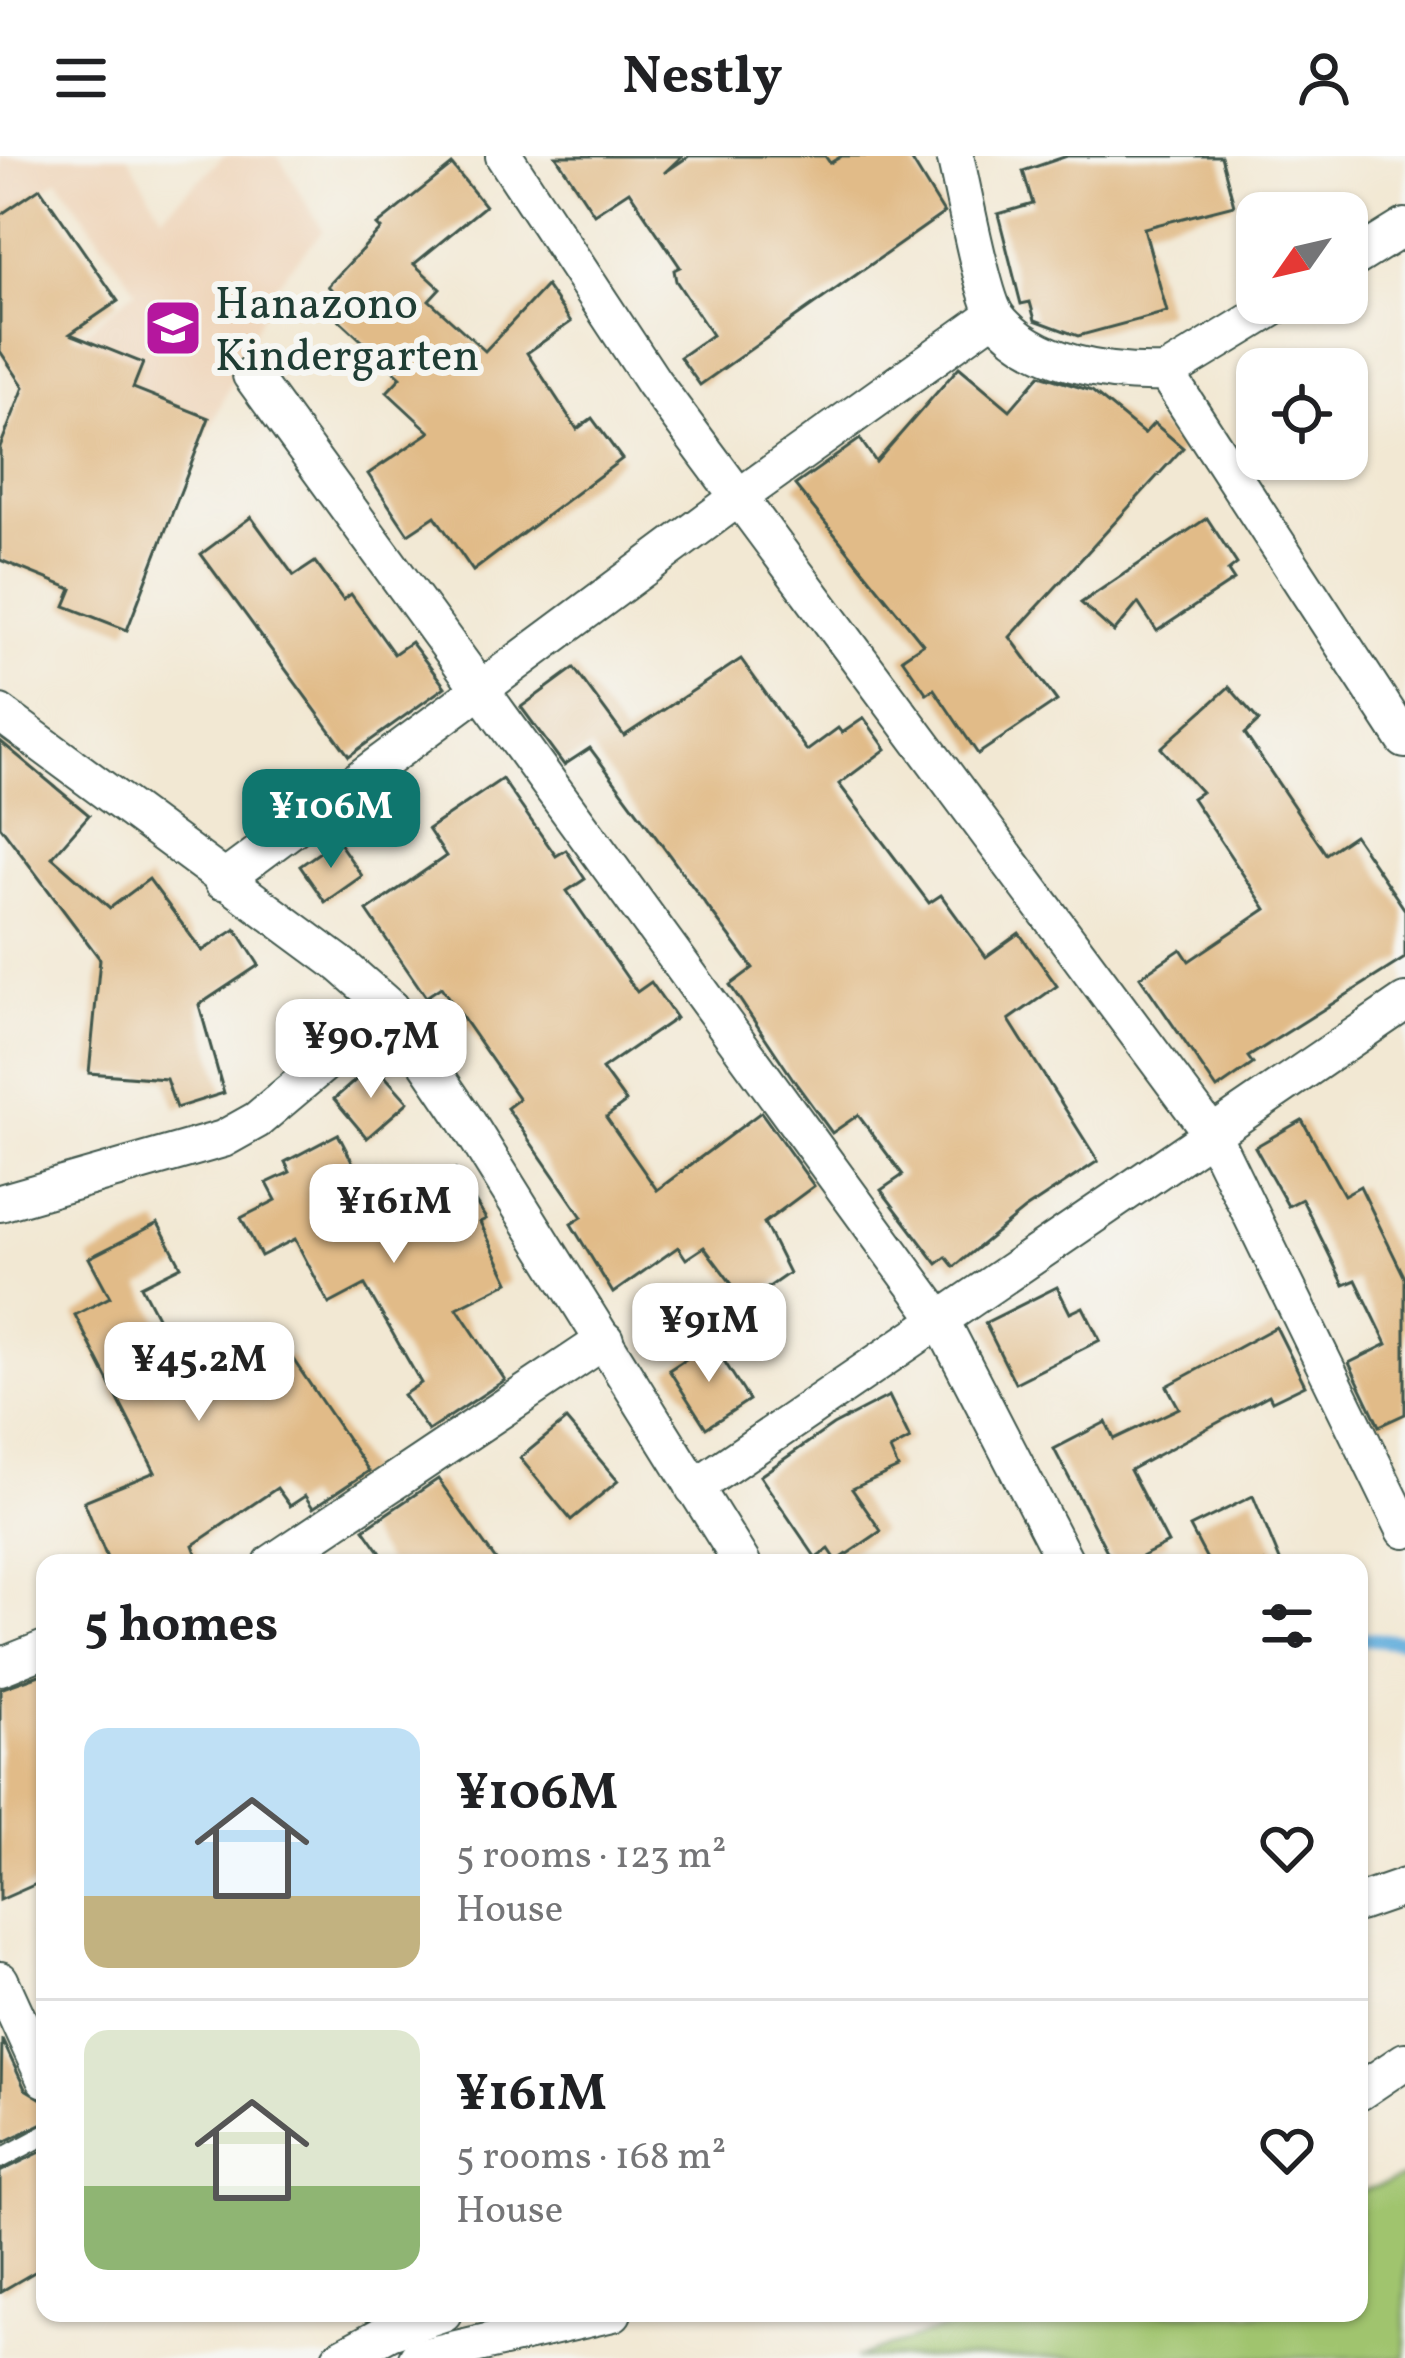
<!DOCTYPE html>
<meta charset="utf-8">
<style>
body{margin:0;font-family:Vollkorn,serif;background:#f6f6f6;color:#202124;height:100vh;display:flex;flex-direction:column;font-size:45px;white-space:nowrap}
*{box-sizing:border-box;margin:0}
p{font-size:39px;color:#757577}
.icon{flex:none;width:66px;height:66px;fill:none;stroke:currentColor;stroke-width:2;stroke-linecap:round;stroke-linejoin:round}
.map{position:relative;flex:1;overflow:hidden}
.details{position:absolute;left:36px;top:1398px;width:1332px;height:768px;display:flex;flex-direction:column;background:#fff;border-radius:24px;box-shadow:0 3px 9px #0004}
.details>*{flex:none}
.needle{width:78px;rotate:236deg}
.fabs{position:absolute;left:1236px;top:36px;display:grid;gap:24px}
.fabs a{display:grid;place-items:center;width:132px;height:132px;border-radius:24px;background:#fff;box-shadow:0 3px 9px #0004;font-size:60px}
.price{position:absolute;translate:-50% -102px;padding:0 27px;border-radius:24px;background:#fff;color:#222;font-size:39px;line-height:78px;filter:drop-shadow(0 3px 6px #0008)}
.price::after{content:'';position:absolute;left:50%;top:72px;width:36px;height:27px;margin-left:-18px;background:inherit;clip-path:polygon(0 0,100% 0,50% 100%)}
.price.on{background:#0f766e;color:#fff}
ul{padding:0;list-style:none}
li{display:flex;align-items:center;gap:36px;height:300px;padding:0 48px}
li+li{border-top:3px solid #e0e0e0}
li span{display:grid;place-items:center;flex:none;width:336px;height:240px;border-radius:24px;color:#555}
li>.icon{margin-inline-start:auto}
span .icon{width:144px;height:144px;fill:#fffc;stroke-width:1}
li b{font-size:51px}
h2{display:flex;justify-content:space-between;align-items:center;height:144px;padding:0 48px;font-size:51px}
header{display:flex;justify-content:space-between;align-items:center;height:156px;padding:0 48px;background:#fff;font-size:54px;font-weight:700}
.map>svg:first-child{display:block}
.built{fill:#efd6bb}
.green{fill:#a0c46e;stroke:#608051;stroke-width:3}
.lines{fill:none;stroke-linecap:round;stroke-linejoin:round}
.stream{stroke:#62addb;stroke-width:14}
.building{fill:#e1bb88}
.lane-casing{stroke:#3f574c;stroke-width:22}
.street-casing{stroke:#3f574c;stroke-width:40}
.lane{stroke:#fff;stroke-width:18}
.street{stroke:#fff;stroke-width:36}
.labels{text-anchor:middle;stroke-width:12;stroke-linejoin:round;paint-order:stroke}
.poi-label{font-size:45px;fill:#1f3d34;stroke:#f6f6f2;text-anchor:start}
</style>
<header><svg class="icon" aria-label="menu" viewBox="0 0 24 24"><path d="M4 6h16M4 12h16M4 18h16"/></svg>Nestly<svg class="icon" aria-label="person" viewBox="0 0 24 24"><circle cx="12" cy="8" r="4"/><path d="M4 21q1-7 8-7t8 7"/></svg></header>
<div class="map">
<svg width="1405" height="2202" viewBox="0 0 1405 2202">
<rect width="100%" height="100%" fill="#f6f6f2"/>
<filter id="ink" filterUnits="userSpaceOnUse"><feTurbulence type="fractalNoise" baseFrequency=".00833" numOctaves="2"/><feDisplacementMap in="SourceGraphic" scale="24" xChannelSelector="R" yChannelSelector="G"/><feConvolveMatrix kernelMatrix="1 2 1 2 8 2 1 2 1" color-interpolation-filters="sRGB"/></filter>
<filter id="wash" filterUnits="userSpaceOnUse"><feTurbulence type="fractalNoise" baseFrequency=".004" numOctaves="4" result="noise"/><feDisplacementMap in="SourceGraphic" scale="48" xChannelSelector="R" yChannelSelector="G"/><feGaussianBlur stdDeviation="2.7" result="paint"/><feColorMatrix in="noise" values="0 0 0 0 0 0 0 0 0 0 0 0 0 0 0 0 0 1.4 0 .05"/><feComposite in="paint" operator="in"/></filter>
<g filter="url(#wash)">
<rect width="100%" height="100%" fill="#f2e8d3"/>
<path class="built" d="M0,0H128L162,59L224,0H278L323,74L276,129L186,325L88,280L43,210L136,134L58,23L0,63Z"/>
<path class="green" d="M1405,2021V2202H855L992,2157H1359V2036Z"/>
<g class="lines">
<path class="stream" d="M1359,1482L1405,1486"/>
</g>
<g id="blocks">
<g class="building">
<path d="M556,0H682L664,17L689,0H825L830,7L842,0H909L944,57L700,229L680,201L712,179L676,125L674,114L680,111L629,35L594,58Z"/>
<path d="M1067,0H1221L1234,49L1144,72L1167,156L1078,180L1035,164L1030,146L1021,148L998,58L1033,48L1023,15Z"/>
<path d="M452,9L485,50L414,108L440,132L429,144L485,195L546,130L571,166L527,197L577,273L592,262L622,303L473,415L435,360L408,378L368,318L430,276L387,236L401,221L333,158L344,146L328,130L381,73L377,69Z"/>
<path d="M40,32L118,145L70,178L143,207L133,232L209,262L127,474L65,450L72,433L0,404V291L24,231L0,195V59Z"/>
<path d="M959,211L1010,254L1040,219L1092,235L1144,278L1154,267L1183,292L1010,481L1057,545L978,598L934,533L927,538L902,502L923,488L795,329L860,283L876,306Z"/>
<path d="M251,361L294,420L315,406L343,444L351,438L394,498L411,486L445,531L349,600L201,398Z"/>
<path d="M1207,362L1237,408L1228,415L1234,424L1157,475L1138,447L1114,476L1081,447Z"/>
<path d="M741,503L807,595L838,572L842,577L864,562L886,593L839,628L929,747L941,739L986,801L1019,777L1057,830L1009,864L1098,1005L1024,1054L954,1111L946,1101L937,1108L881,1034L903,1019L858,959L832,977L797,929L730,829L753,812L590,592L564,609L521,551L574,512L624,580Z"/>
<path d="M1229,531L1259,565L1245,578L1326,698L1354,679L1405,754V802L1248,901L1253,908L1217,933L1140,821L1181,793L1189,805L1266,753L1192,642L1201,636L1161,592Z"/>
<path d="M0,585L89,659L52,701L110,752L149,723L202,795L236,773L259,809L199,849L224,937L176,952L166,923L89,917L100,803L0,670Z"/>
<path d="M502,623L556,700L566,694L585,723L567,735L637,836L651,826L676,862L602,913L626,946L606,961L657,1034L761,956L814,1030L764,1067L789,1117L746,1147L704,1091L686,1103L678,1091L613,1137L571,1068L582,1061L507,952L519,943L441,831L426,841L367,755L446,700L428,673Z"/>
<path d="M337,684L362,720L325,746L300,710Z"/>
<path d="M374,908L408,946L367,982L334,943Z"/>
<path d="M1302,964L1344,1039L1360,1030L1405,1122V1258L1379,1270L1349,1207L1387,1188L1356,1124L1344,1129L1302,1043L1288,1050L1255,991Z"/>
<path d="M338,978L380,1059L455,1013L486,1063L480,1066L509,1126L457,1152L505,1224L428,1275L403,1239L421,1227L365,1129L329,1148L295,1083L261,1100L241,1062L276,1044L267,1027L290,1016L285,1006Z"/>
<path d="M158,1067L181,1110L141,1130L199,1242L275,1195L281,1204L290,1199L369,1315L313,1352L305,1340L290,1350L277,1332L193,1389L200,1407H109L84,1345L155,1316L75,1159L110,1141L89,1102Z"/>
<path d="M1057,1131L1070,1157L1083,1151L1100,1184L1015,1227L985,1167Z"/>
<path d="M1276,1171L1305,1229L1272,1245L1269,1239L1130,1314L1168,1387L1129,1407H1113L1054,1293L1106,1266L1114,1283L1179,1252L1167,1230Z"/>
<path d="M712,1186L749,1244L706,1272L669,1214Z"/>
<path d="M889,1240L910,1283L890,1294L898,1312L852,1333L881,1375L837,1405L829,1393L816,1402L760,1320L833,1269Z"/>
<path d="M566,1264L618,1325L571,1364L520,1302Z"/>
<path d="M438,1323L498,1407H388L364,1373Z"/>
<path d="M1253,1340L1281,1407H1209L1190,1371Z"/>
<path d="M45,1517V1724L0,1744V1533Z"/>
<path d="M2,1883L25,1933L45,1945V1966L0,1988Z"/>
<path d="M45,1994V2110L0,2136V2016Z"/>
</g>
</g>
</g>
<g filter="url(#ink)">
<use href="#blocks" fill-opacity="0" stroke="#3f574c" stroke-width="3"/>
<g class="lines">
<defs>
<path id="lane" d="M0,2003L45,1979"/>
<g id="street">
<path d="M504,0L653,226L1212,978L1405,1374"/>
<path d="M955,0C963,32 982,140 997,161C1035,209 1109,219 1166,217L1405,584"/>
<path d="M1347,107L1405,71"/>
<path d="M1166,217L1281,147"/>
<path d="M251,219L941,1165L1066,1407"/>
<path d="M0,557L341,809L390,852L464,961L742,1407"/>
<path d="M222,725L742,339L995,158"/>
<path d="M0,1047L223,983L257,964L390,852"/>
<path d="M694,1332L1405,846"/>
<path d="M272,1407L605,1184"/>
<path d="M0,1511L45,1493"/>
<path d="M1359,1747L1405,1731"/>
<path d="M0,1824L45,1923"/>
<path d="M1359,1936L1405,1905"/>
<path d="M340,2202L390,2175L443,2157"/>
<path d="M417,2202L613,2157"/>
</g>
</defs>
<use href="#lane" class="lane-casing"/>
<use href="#street" class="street-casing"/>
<use href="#lane" class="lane"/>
<use href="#street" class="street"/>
</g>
</g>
<defs>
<symbol id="school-square" viewBox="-11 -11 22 22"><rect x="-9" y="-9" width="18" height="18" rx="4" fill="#b5179e" stroke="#f6f6f2"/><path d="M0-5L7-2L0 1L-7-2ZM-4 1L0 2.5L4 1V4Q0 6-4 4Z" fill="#fff"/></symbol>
</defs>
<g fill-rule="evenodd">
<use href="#school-square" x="140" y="139" width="66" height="66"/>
</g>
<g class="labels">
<g class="poi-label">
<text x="215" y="162">Hanazono<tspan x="215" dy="52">Kindergarten</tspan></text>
</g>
</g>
</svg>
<div class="fabs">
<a><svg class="needle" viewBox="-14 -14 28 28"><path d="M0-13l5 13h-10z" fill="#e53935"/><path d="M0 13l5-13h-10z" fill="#757577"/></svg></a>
<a><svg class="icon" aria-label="locate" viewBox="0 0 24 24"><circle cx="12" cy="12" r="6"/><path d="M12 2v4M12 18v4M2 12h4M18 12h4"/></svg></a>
</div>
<b class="price on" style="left:331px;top:715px">¥106M</b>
<b class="price" style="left:371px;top:945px">¥90.7M</b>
<b class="price" style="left:394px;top:1110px">¥161M</b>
<b class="price" style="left:709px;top:1229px">¥91M</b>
<b class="price" style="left:199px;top:1268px">¥45.2M</b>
<section class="details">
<h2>5 homes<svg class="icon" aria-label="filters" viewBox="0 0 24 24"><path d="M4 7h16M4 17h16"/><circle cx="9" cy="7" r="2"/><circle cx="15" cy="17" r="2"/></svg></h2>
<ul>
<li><span style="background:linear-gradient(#bfe0f5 70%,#c2b280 0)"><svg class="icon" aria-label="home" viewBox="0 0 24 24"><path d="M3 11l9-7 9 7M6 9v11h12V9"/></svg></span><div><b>¥106M</b><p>5 rooms · 123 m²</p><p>House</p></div><svg class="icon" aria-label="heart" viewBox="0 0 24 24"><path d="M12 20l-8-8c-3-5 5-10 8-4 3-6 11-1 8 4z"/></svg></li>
<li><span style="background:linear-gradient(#dfe7d0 65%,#8fb573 0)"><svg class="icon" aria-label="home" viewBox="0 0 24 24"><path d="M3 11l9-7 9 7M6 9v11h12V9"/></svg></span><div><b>¥161M</b><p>5 rooms · 168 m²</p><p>House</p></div><svg class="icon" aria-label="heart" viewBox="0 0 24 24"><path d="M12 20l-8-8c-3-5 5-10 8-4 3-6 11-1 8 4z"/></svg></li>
</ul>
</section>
</div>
